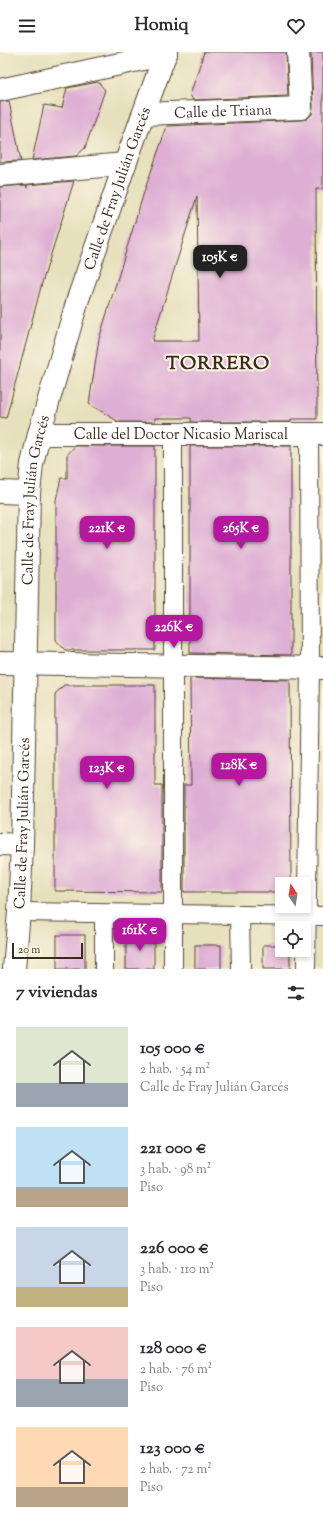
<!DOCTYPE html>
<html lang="es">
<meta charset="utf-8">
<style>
body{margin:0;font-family:"Sorts Mill Goudy",serif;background:#f7f7f7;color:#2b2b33;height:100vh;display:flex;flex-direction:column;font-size:15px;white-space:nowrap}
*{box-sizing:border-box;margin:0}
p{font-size:13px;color:#7c7c81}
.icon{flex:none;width:22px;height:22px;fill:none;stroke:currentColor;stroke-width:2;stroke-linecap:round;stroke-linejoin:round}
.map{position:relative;height:917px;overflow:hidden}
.drawer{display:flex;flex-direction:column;background:#fff;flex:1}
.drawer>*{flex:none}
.needle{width:26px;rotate:348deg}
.buttons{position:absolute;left:275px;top:825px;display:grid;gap:8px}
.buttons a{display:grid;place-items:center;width:36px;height:36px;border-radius:0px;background:#fff;box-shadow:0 2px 6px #0003;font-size:20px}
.scale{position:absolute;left:12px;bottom:10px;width:71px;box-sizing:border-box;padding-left:4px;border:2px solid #3b2a1e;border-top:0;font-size:11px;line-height:14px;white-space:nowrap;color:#3b2a1e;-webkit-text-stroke:3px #fcf5e5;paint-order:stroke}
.price{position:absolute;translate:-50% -34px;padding:0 9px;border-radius:8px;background:#b5179e;color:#fff;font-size:13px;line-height:26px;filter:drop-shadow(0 1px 2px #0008)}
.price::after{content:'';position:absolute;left:50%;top:24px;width:12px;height:9px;margin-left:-6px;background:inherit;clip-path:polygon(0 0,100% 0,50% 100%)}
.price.active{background:#222;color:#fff}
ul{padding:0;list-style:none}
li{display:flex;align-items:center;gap:12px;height:100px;padding:0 16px}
li span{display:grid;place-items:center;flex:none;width:112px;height:80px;border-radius:0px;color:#555}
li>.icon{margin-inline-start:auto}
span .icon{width:48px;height:48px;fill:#fffc;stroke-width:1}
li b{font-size:17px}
h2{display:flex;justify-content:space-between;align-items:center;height:48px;padding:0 16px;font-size:17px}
header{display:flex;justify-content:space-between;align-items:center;height:52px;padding:0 16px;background:#fff;font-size:18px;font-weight:700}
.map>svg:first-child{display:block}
.building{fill:#deaed4;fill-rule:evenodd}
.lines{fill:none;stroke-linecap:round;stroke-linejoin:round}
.pedestrian-casing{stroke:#554536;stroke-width:20}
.minor-casing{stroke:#554536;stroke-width:24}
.primary-casing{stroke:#554536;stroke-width:24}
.pedestrian{stroke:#fff;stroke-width:18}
.minor{stroke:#fff;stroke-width:22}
.primary{stroke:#fff;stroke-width:22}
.labels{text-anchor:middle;stroke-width:4;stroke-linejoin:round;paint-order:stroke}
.street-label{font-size:15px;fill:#3b2a1e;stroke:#fcf5e5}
.district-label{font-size:19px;font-weight:bold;letter-spacing:1px;fill:#3b2a1e;stroke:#fcf5e5}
</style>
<header><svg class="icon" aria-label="menu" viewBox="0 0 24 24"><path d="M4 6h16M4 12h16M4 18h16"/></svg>Homiq<svg class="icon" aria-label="heart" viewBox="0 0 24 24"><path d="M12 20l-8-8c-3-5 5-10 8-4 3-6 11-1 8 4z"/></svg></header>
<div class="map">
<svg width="323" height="917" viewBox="0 0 323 917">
<rect width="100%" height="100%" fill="#fcf5e5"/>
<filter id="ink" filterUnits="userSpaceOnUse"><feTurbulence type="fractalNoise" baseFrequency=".025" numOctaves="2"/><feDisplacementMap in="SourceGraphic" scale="8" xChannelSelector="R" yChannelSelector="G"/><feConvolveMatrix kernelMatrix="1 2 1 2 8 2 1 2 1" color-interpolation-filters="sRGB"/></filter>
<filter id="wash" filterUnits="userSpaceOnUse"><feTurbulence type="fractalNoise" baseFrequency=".012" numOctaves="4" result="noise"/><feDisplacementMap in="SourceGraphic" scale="16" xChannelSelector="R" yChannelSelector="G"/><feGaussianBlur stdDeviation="0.9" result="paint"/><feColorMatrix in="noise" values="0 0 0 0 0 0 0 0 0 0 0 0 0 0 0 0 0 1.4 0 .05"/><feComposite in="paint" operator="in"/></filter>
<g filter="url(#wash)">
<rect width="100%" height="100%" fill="#e7e0bc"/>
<g id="blocks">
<g class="building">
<path d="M204,0H286L288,44L193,48L190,43Z"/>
<path d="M311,0H323V137H316L317,367H291V370H191V366H155V370H119L89,352L99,287L145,137L167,74L301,68L307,67L312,62L313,55ZM197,144L199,289H152Z"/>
<path d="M98,30L105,38L85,96L76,104L32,108L44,53L62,56L67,36Z"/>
<path d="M9,49L21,109L0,110V50Z"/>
<path d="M74,129L42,231L6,366L0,365V135L26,133L27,136V133Z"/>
<path d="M75,394H155V598H65L56,588V448L61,426H67V403Z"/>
<path d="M190,394H291V603L190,601Z"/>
<path d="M190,626L290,628L291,832H282V840H184V733H191Z"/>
<path d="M64,633H155V733H162V840L55,839V642Z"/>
<rect x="57" y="883" width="28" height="34"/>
<rect x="126" y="883" width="28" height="34"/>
<rect x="195" y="893" width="26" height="24"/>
<path d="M263,893H282V898H290V917H263Z"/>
</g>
</g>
</g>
<g filter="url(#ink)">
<use href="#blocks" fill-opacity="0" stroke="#554536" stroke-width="1"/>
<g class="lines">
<defs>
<g id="pedestrian">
<path d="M19,860L323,864"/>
<path d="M104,862V917"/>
<path d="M240,863L241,917"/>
<path d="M173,917V382"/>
<path d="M306,917L310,616L309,382"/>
</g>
<g id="minor">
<path d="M0,38L166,2"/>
<path id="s1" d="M144,62L301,56L298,0"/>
<path d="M0,123L125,112"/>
<path id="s2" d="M39,382H323"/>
<path d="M0,440L29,441"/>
<path d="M0,611L323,616"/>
<path d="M0,792L22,793"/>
</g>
<g id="primary">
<path id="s3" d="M14,917L19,860L22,793L29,441L32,412L39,382L78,247L125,112L166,0"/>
</g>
</defs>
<use href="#pedestrian" class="pedestrian-casing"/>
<use href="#minor" class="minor-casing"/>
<use href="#primary" class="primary-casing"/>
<use href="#pedestrian" class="pedestrian"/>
<use href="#minor" class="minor"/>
<use href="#primary" class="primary"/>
</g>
</g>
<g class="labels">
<g class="street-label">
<text dy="5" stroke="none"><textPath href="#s1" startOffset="79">Calle de Triana</textPath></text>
<text dy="5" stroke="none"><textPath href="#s3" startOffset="794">Calle de Fray Julián Garcés</textPath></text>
<text dy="5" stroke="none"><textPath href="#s2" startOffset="142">Calle del Doctor Nicasio Mariscal</textPath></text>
<text dy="5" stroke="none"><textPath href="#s3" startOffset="470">Calle de Fray Julián Garcés</textPath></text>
<text dy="5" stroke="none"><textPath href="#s3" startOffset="146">Calle de Fray Julián Garcés</textPath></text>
</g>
<g class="district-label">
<text x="218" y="317">TORRERO</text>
</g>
</g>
</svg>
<div class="buttons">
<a><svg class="needle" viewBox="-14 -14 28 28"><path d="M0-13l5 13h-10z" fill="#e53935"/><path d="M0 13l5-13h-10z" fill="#7c7c81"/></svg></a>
<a><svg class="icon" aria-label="locate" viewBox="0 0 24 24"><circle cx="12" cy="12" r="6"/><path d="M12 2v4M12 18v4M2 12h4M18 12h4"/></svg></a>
</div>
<div class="scale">20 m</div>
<b class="price active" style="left:220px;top:227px">105K €</b>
<b class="price" style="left:107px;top:498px">221K €</b>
<b class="price" style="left:241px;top:498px">265K €</b>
<b class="price" style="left:174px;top:597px">226K €</b>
<b class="price" style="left:239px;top:735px">128K €</b>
<b class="price" style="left:107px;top:738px">123K €</b>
<b class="price" style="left:140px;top:900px">161K €</b>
</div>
<section class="drawer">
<h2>7 viviendas<svg class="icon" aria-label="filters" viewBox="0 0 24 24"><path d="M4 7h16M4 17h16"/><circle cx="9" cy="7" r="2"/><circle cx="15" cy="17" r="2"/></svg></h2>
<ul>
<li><span style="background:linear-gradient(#dfe7d0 70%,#9aa5b1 0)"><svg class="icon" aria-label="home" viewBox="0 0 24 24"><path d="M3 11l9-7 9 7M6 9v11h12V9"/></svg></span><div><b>105 000 €</b><p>2 hab. · 54 m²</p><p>Calle de Fray Julián Garcés</p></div></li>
<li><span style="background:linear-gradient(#bfe0f5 75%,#b9a48a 0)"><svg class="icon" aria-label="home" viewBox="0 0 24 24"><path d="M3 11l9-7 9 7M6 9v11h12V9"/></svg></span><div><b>221 000 €</b><p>3 hab. · 98 m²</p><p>Piso</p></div></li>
<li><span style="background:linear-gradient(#c9d6e8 75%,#c2b280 0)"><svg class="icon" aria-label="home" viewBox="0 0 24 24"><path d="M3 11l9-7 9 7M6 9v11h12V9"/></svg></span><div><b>226 000 €</b><p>3 hab. · 110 m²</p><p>Piso</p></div></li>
<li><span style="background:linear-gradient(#f6c9c9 65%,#9aa5b1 0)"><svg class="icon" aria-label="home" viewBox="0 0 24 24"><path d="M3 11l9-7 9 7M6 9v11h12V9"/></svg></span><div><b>128 000 €</b><p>2 hab. · 76 m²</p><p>Piso</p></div></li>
<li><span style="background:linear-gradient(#ffd9b3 75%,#b9a48a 0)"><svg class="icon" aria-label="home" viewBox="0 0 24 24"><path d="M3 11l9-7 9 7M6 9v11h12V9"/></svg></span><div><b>123 000 €</b><p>2 hab. · 72 m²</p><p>Piso</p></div></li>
</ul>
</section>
